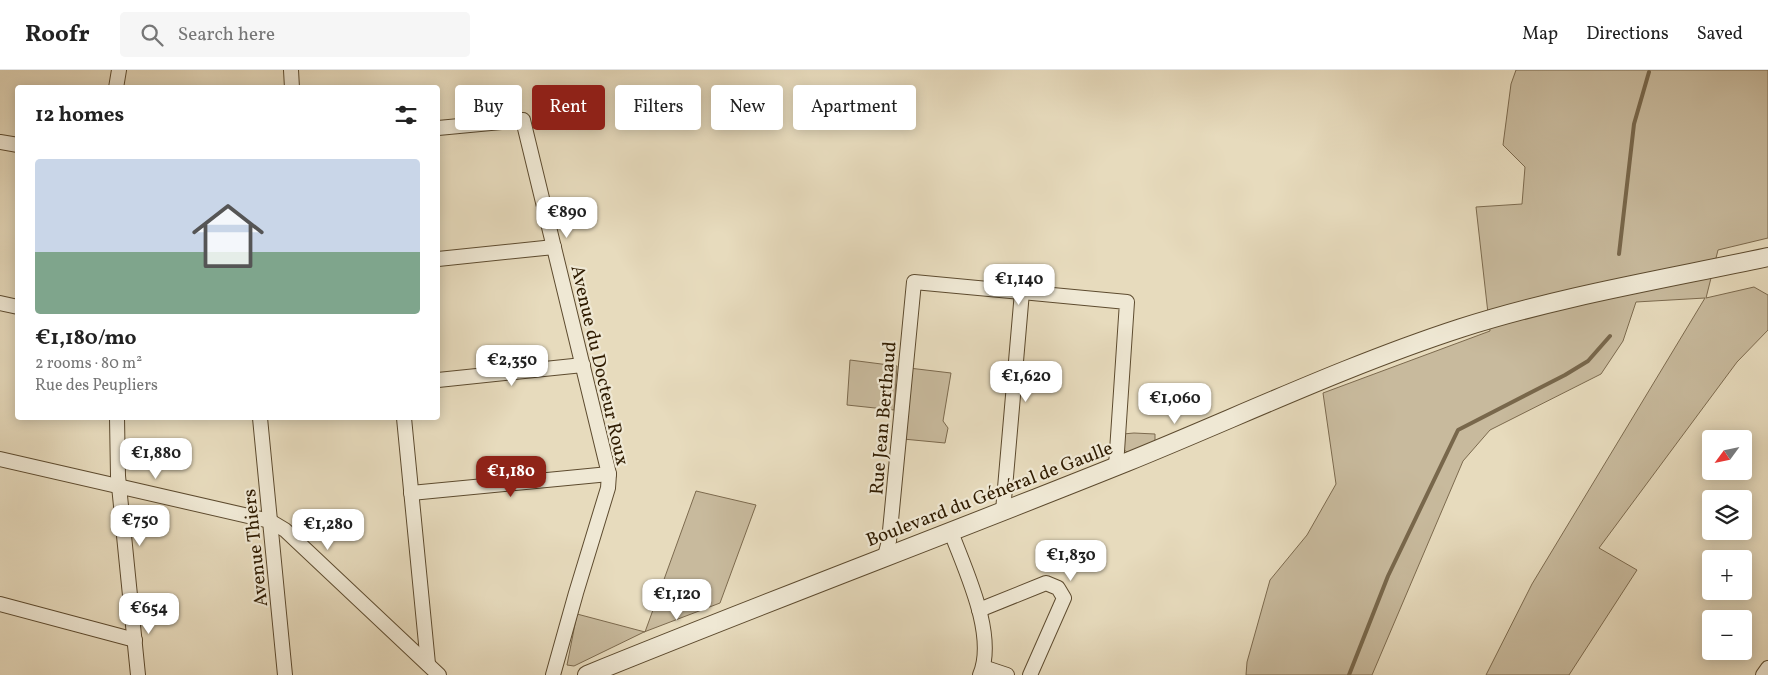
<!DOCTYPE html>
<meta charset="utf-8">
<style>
body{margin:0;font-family:Vollkorn,serif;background:#f6f6f6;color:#222;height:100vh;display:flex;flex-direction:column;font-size:19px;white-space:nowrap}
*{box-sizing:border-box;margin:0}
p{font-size:16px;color:#767676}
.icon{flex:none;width:28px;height:28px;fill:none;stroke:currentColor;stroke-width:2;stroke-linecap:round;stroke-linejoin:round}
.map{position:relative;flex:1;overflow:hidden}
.sheet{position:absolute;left:15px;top:15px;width:425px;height:335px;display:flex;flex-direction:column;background:#fff;border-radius:5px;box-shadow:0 2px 12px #0003}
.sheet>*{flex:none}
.banner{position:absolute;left:455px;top:15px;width:475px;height:45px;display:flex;gap:10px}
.needle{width:32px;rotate:237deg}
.controls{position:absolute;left:1702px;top:360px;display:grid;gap:10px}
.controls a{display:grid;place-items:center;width:50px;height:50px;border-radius:5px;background:#fff;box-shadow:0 2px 12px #0003;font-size:25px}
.price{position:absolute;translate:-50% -42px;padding:0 11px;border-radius:10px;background:#fff;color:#222;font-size:16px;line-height:32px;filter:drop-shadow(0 1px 2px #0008)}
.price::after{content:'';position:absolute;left:50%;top:30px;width:15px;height:11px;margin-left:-8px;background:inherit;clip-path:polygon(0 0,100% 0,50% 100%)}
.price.current{background:#8f2418;color:#fff}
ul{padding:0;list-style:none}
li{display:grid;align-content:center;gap:10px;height:265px;padding:0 20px}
li span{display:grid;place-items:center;height:155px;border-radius:5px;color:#555}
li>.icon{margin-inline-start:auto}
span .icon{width:90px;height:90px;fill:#fffc;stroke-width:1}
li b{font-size:21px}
h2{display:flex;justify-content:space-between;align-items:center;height:60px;padding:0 20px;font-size:21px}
.chip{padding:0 18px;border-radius:5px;background:#fff;box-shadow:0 2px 12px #0003;font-size:18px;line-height:45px}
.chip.current{background:#8f2418;color:#fff}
header{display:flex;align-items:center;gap:30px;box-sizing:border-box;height:70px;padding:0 25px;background:#fff;border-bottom:1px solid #e0e0e0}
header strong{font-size:24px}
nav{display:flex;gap:28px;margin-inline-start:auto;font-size:18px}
.search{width:350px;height:45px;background:#f6f6f6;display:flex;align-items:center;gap:12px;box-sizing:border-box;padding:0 18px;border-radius:5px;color:#767676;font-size:19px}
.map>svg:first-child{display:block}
.green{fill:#c8ba9d;stroke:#7c6a4e}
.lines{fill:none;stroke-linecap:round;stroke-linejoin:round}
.stream{stroke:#78674b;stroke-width:4}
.minor-casing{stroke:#5d4b2f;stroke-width:16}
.tertiary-casing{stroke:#5d4b2f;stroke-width:20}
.minor{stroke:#efe8d4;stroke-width:14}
.tertiary{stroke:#efe8d4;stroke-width:18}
.labels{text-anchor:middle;stroke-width:4.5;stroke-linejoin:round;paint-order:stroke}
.street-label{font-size:19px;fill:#2f1b00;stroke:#efe8d4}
</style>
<header>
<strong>Roofr</strong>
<div class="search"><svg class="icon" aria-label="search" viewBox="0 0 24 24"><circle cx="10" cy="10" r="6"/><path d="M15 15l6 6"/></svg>Search here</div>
<nav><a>Map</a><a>Directions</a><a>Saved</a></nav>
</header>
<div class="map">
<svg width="1768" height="605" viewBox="0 0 1768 605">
<rect width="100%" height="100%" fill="#e7dbbd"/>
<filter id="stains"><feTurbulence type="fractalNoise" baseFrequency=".004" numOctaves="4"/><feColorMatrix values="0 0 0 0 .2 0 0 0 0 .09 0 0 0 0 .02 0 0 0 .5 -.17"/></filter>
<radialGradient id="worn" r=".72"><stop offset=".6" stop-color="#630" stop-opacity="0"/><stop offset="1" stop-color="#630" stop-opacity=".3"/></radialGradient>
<g class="green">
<path d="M1516,0H1768V168L1718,180L1706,228L1754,217L1768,225V260L1737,292L1599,478L1637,500L1569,605H1486L1532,514L1705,228L1636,232L1623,271L1601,304L1490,360L1463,391L1372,605H1246L1247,592L1270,510L1307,465L1336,414L1323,323L1490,261L1476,137L1522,134L1525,97L1503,75L1511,14Z"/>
<path d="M850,290L897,296L894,340L847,335Z"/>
<path d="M909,298L951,303L943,351L948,358L945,373L903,369Z"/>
<path d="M1134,363L1155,364V373L1128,383L1122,378L1123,364Z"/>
<path d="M696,421L756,435L720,533L644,562L574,596L567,595L577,544L645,562Z"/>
</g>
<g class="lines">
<g class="stream">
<path d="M1619,184L1634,54L1649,2"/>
<path d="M1349,605L1388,506L1458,360L1565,305L1588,291L1610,266"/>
</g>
<defs>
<g id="minor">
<path d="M291,0L292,18"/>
<path d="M116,18L119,0"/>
<path d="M438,58L523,50L609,404L608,418L576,523L553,605"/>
<path d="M0,72L18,75"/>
<path d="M438,189L554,177"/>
<path d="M0,233L18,237"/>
<path d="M438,310L583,295"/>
<path d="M117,348L118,406L138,605"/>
<path d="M260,348L285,605"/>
<path d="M404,348L428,594"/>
<path d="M0,389L270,451L285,460L439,605"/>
<path d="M411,423L609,404"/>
<path d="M1003,441L1022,222"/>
<path d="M951,462C965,500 997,565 980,605"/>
<path d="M885,486L889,471L914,212L1127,232L1116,396"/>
<path d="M0,534L135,570"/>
<path d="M979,540L1046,513L1058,518L1064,528L1030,605"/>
<path d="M983,597L1007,605"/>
<path d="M1763,605L1768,598"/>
</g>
<path id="tertiary" d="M587,605C766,532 948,464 1127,392C1238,347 1347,295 1461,258C1561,226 1665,209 1768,187"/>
</defs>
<use href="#minor" class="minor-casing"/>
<use href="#tertiary" class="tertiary-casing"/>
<use href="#minor" class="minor"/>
<use href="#tertiary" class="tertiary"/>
</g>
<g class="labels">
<g class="street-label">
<text transform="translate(601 295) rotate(77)" y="7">Avenue du Docteur Roux</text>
<text transform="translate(882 348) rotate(-85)" y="7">Rue Jean Berthaud</text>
<text transform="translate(989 423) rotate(-21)" y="7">Boulevard du Général de Gaulle</text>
<text transform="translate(254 478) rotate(-96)" y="7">Avenue Thiers</text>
</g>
</g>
<rect width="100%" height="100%" filter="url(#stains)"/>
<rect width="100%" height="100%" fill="url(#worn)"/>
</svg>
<div class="controls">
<a><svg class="needle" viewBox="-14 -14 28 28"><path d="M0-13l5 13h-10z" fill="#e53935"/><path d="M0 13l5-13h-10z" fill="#767676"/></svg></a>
<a><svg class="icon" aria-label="layers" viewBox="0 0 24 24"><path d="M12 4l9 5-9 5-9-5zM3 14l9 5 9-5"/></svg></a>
<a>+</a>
<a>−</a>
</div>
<b class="price" style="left:567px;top:169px">€890</b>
<b class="price" style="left:1019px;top:236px">€1,140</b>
<b class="price" style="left:512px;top:317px">€2,350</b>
<b class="price" style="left:1026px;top:333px">€1,620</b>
<b class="price" style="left:1175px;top:355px">€1,060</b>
<b class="price" style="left:156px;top:410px">€1,880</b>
<b class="price current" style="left:511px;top:428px">€1,180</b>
<b class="price" style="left:140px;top:477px">€750</b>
<b class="price" style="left:328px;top:481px">€1,280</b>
<b class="price" style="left:1071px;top:512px">€1,830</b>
<b class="price" style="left:677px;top:551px">€1,120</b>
<b class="price" style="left:149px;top:565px">€654</b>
<div class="banner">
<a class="chip">Buy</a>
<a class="chip current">Rent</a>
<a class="chip">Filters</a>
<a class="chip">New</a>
<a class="chip">Apartment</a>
</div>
<section class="sheet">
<h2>12 homes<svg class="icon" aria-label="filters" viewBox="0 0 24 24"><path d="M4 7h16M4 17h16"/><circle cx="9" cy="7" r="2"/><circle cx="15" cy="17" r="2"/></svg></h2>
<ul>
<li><span style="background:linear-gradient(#c9d6e8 60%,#7fa58c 0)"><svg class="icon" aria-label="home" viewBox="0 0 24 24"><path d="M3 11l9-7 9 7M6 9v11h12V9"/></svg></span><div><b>€1,180/mo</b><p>2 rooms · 80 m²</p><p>Rue des Peupliers</p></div></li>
</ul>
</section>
</div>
